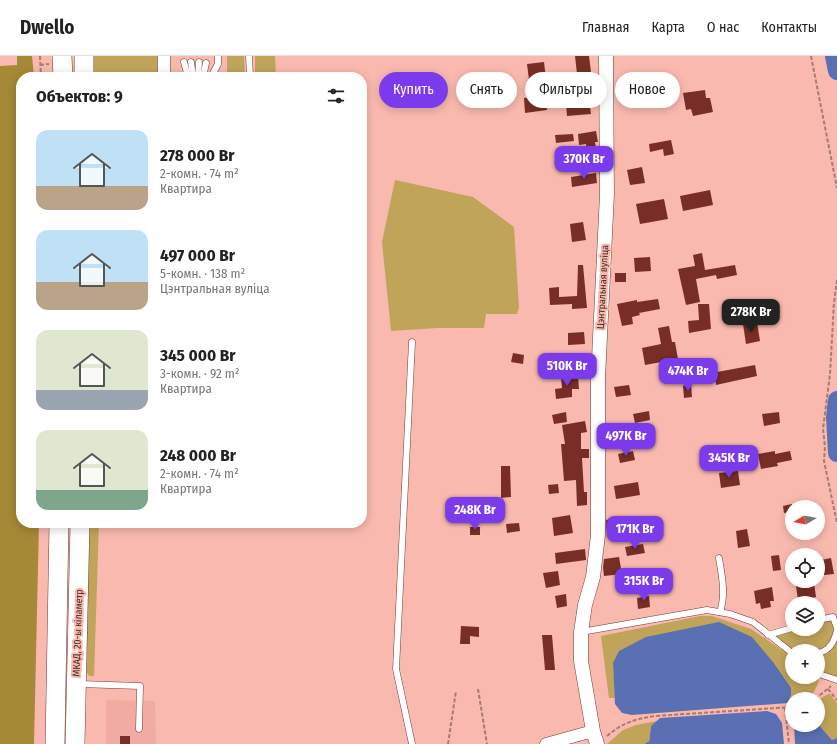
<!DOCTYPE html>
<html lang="ru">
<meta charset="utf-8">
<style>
body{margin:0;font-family:"Fira Sans Condensed",sans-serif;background:#f6f6f6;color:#222;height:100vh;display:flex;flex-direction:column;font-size:15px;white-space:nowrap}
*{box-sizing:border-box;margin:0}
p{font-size:13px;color:#767676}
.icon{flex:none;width:22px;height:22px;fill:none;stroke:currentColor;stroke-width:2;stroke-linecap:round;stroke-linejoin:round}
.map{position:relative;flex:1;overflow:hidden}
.drawer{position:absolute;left:16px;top:16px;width:351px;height:456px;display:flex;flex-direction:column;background:#fff;border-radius:16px;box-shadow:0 2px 10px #0003}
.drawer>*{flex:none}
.hud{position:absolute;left:379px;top:16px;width:380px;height:36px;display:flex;gap:8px}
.needle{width:26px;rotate:260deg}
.buttons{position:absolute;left:785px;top:444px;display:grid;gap:8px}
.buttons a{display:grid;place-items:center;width:40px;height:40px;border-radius:50%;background:#fff;box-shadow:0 2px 10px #0003;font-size:20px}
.price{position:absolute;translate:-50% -34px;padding:0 9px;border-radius:8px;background:#7c3aed;color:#fff;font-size:13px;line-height:26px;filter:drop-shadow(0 1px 2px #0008)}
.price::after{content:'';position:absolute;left:50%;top:24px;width:12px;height:9px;margin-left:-6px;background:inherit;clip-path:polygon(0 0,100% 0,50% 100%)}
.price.selected{background:#222;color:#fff}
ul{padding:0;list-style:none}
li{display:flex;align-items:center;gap:12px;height:100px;padding:0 20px}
li span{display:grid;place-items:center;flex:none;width:112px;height:80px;border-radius:12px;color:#555}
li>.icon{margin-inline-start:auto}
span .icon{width:48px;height:48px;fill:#fffc;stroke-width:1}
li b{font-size:17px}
h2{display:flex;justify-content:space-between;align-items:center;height:48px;padding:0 20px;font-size:17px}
.tag{padding:0 14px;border-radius:18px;background:#fff;box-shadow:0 2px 10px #0003;font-size:14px;line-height:36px}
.tag.selected{background:#7c3aed;color:#fff}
header{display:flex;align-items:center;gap:24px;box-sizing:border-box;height:56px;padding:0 20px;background:#fff;border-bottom:1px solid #e0e0e0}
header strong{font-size:19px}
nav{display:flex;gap:22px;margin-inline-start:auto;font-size:14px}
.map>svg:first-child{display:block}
.built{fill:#f2aba1}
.green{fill:#bfa45a}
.forest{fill:#a68936}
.water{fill:#5a70b2}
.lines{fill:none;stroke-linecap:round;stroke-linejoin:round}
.stream{stroke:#5a70b2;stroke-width:3}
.river{stroke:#5a70b2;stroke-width:18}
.building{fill:#792e25}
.service-casing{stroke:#703b34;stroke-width:7}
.minor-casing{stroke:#703b34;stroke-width:13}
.tertiary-casing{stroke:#703b34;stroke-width:15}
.trunk-casing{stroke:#703b34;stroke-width:20}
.path{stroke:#a87a72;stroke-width:2;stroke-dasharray:4 2;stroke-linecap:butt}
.service{stroke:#fff;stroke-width:6}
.minor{stroke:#fff;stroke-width:12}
.tertiary{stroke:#fff;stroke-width:14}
.trunk{stroke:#fff;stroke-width:19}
.labels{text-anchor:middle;stroke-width:4;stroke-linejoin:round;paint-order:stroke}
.street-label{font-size:10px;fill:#452c28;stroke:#f9b9af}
</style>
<header>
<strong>Dwello</strong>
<nav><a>Главная</a><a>Карта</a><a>О нас</a><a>Контакты</a></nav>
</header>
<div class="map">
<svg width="837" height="688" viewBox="0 0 837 688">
<rect width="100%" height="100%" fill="#f9b9af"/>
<path class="built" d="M106,644L155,645L156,688H106Z"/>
<g class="green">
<rect x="94" y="0" width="63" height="21"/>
<path d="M227,0H244L245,21H227Z"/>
<path d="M255,0H275L276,21H255Z"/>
<path d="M395,124L473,141L514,171L519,251L517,258H486L484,272H438L391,275L382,186Z"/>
<path d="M88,467H99L94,620H89L86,615Z"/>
<path d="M700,560H712L751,573L792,601V621H817L819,623C817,632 814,637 807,643H792V646L788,647L791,639L613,607L615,642H609L601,580Z"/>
<path d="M832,564C836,580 833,584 821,595H795L776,580L796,573H818V565Z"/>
<path d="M837,580V621L821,616L818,613V599Z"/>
<path d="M828,638H830L837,647V682L832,684L818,668V644Z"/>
<path d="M657,665L651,670L649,688H607L623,674L636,669Z"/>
</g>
<path class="forest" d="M17,0H32L34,21H21V467H39L34,688H0V10L17,9Z"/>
<g class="water">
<path d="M719,566L752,581L773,606L791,632V639L788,647L632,659L622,657L615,648L613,607L619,595L646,581Z"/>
<path d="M767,655L776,658L782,667L784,688H649L651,670L660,662Z"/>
<path d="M818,668L832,684L837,682V688H795L794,669H818Z"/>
</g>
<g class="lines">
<path class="stream" d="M647,688L649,687"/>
<g class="river">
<path d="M834,0L837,15"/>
<path d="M837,344L835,361L837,397"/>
</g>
</g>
<g class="building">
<path d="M575,0H589L591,16L577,18Z"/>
<path d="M544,6L546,23L529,24L527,8Z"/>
<path d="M642,28L644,42L628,45L626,31Z"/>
<path d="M705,34L706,42H710L713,56L693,60L691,53L686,54L683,37Z"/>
<path d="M545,40L547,54L525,57L524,42Z"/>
<path d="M589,45L591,58L567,60L566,48Z"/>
<path d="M596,75L598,86H595L598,108L589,110L586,88L579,89L578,78Z"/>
<path d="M573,78L574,85L556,87L555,79Z"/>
<path d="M671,84L674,98L664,100L663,93L650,96L649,88Z"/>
<path d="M642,111L645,127L630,129L627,114Z"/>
<path d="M596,117L597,127L572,131L571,121Z"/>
<path d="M710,134L713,149L683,155L680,140Z"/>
<path d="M664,143L668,163L640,168L636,148Z"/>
<path d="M583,166L586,184L572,186L570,168Z"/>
<path d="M702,197L705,214L735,209L737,219L717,223L716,219L696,223L700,246L686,249L678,213L695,210L693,199Z"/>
<path d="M650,201L651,215L635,216L634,202Z"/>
<path d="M578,209H583L587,252L572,253V248L550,249L549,232L559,231V241L577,240Z"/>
<rect x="615" y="217" width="11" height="9"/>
<path d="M658,243L660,253L639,257L640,259L632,261L633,268L622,270L617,248L637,244V246Z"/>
<path d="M698,248H709L711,273L689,277L688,265L699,264Z"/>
<path d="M757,266L760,285L746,288L743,268Z"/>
<path d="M669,270L672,286H675L678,303L645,309L642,292L661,288L658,272Z"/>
<path d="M584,276L585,288L568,289V277Z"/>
<path d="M513,297L524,299L523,308L511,306Z"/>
<path d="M755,309L757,320L716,329L715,321L718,320L717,316Z"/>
<path d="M578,320L579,333H572V341L556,343L555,333L562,332L561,321Z"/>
<path d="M629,329L631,339L616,341L614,331Z"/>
<path d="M691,329L692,341L684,342L683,330Z"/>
<path d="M649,355L650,364L635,367L633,358Z"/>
<path d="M566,356L567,366L554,368L552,359Z"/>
<path d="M779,356L780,367L764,370L762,358Z"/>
<path d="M585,365L587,376L581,377V393H589V402H582L584,436H587V449L577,450L576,424L564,425L561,388H565L562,369Z"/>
<path d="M633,395L635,404L620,407L618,398Z"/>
<path d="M775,395V398L790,395L792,404L777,407L778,410L761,413L758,398Z"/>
<path d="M501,410H510L511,441L501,442Z"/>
<path d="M738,415L740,429L721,432L719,417Z"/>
<path d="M638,426L640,439L616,443L614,430Z"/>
<path d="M558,428L559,437L549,438L548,429Z"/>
<path d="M792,448V456L784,457L783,450Z"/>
<path d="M570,459L573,477L554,480L552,462Z"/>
<path d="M624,461L627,476L607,479L606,464Z"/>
<path d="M519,467L520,475L507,477L506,468Z"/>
<rect x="470" y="471" width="10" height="8"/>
<path d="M747,473L750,490L738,492L736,475Z"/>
<path d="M643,488L645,497L627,500L625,491Z"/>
<path d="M585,493L586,504L556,508L555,497Z"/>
<path d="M779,499L781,514L773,515L771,500Z"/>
<path d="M619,501L622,518L604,520L603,511L604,503Z"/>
<path d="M831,502L834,518L824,519L821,504Z"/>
<path d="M558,515L560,529L546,532L543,517Z"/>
<path d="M814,527L816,541L812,542L813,547H802L801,544H798L796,530Z"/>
<path d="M772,531L774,545H770L771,551L761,553L760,547L756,548L754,535Z"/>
<path d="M566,538L567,550L557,552L555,540Z"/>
<path d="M649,540L650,551L638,553L637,542Z"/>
<path d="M461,570L479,571V581L470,580V588H460Z"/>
<path d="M542,579H552L555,614H545Z"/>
<rect x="120" y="680" width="10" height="8"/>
</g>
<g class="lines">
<defs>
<g id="service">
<path d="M249,0L250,21"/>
<path d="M184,6L188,21"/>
<path d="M191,6L193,21"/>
<path d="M198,21L199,6"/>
<path d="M203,21L206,7"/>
<path d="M211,21L218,8V0"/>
<path d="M719,502C722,521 726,538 720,556"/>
<path d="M818,564L833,561L837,572"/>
<path d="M581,576L707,554L730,558L753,566L792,597"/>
<path d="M768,579L792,572"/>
<path d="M818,597C830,595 834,585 837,575"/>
<path d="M818,616L822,619L837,624"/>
<path d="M79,628L140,630L139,673"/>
<path d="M412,688L396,613L412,286"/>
</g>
<g id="minor">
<path d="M164,21V0"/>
<path d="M546,688L593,675"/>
</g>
<path id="tertiary" d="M597,688L593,675L581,605V576L585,549L593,521L598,479V322L607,138L606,0"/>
<g id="trunk">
<path d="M62,0L63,21"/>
<path d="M84,0V21"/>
<path d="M55,688L59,467"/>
<path d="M75,688L80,467"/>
</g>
</defs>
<use href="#service" class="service-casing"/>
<use href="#minor" class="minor-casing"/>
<use href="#tertiary" class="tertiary-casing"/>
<use href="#trunk" class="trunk-casing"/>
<g class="path">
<path d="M40,0L41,21"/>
<path d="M811,0L837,132"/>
<path d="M40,9L49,8"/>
<path d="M837,224L834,247L830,318L823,373L825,391L824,405L837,467"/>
<path d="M478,633L487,688"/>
<path d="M828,633L837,644"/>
<path d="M815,643L831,630"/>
<path d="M785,652L789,688"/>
<path d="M607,680C622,667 635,663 655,660L792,651"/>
<path d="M448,688L456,635"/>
</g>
<use href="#service" class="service"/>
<use href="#minor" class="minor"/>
<use href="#tertiary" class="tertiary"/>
<use href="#trunk" class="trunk"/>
</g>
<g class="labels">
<g class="street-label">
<text transform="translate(602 231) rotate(-87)" y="4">Цэнтральная вуліца</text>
<text transform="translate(77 577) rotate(-88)" y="4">МКАД, 20-ы кіламетр</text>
</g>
</g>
</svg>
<div class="buttons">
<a><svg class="needle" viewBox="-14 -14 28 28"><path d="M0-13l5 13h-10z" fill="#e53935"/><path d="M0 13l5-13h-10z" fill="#767676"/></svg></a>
<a><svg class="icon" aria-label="locate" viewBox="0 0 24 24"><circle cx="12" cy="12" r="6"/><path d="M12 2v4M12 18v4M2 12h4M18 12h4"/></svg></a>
<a><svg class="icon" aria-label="layers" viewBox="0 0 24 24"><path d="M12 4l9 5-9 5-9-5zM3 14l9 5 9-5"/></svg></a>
<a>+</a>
<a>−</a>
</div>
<b class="price" style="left:584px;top:124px">370K Br</b>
<b class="price selected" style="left:751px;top:277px">278K Br</b>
<b class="price" style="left:567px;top:331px">510K Br</b>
<b class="price" style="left:688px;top:336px">474K Br</b>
<b class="price" style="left:626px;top:401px">497K Br</b>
<b class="price" style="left:729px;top:423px">345K Br</b>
<b class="price" style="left:475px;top:475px">248K Br</b>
<b class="price" style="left:635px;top:494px">171K Br</b>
<b class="price" style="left:644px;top:546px">315K Br</b>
<div class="hud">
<a class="tag selected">Купить</a>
<a class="tag">Снять</a>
<a class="tag">Фильтры</a>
<a class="tag">Новое</a>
</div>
<section class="drawer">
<h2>Объектов: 9<svg class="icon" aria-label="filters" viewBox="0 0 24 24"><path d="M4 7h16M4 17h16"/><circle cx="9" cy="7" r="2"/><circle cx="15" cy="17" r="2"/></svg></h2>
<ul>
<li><span style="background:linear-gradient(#bfe0f5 70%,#b9a48a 0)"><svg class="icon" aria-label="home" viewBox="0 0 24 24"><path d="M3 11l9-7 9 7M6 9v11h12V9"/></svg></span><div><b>278 000 Br</b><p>2-комн. · 74 m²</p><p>Квартира</p></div></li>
<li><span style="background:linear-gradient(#bfe0f5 65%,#b9a48a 0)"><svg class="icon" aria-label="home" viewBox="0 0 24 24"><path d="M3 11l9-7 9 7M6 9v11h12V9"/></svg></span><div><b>497 000 Br</b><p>5-комн. · 138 m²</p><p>Цэнтральная вуліца</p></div></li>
<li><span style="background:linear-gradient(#dfe7d0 75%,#9aa5b1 0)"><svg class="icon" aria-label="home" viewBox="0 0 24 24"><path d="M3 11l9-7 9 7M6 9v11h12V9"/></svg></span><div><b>345 000 Br</b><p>3-комн. · 92 m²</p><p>Квартира</p></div></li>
<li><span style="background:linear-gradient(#dfe7d0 75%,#7fa58c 0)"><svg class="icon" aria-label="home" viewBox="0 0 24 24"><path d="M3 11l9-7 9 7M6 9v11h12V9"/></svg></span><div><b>248 000 Br</b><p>2-комн. · 74 m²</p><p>Квартира</p></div></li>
</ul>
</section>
</div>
